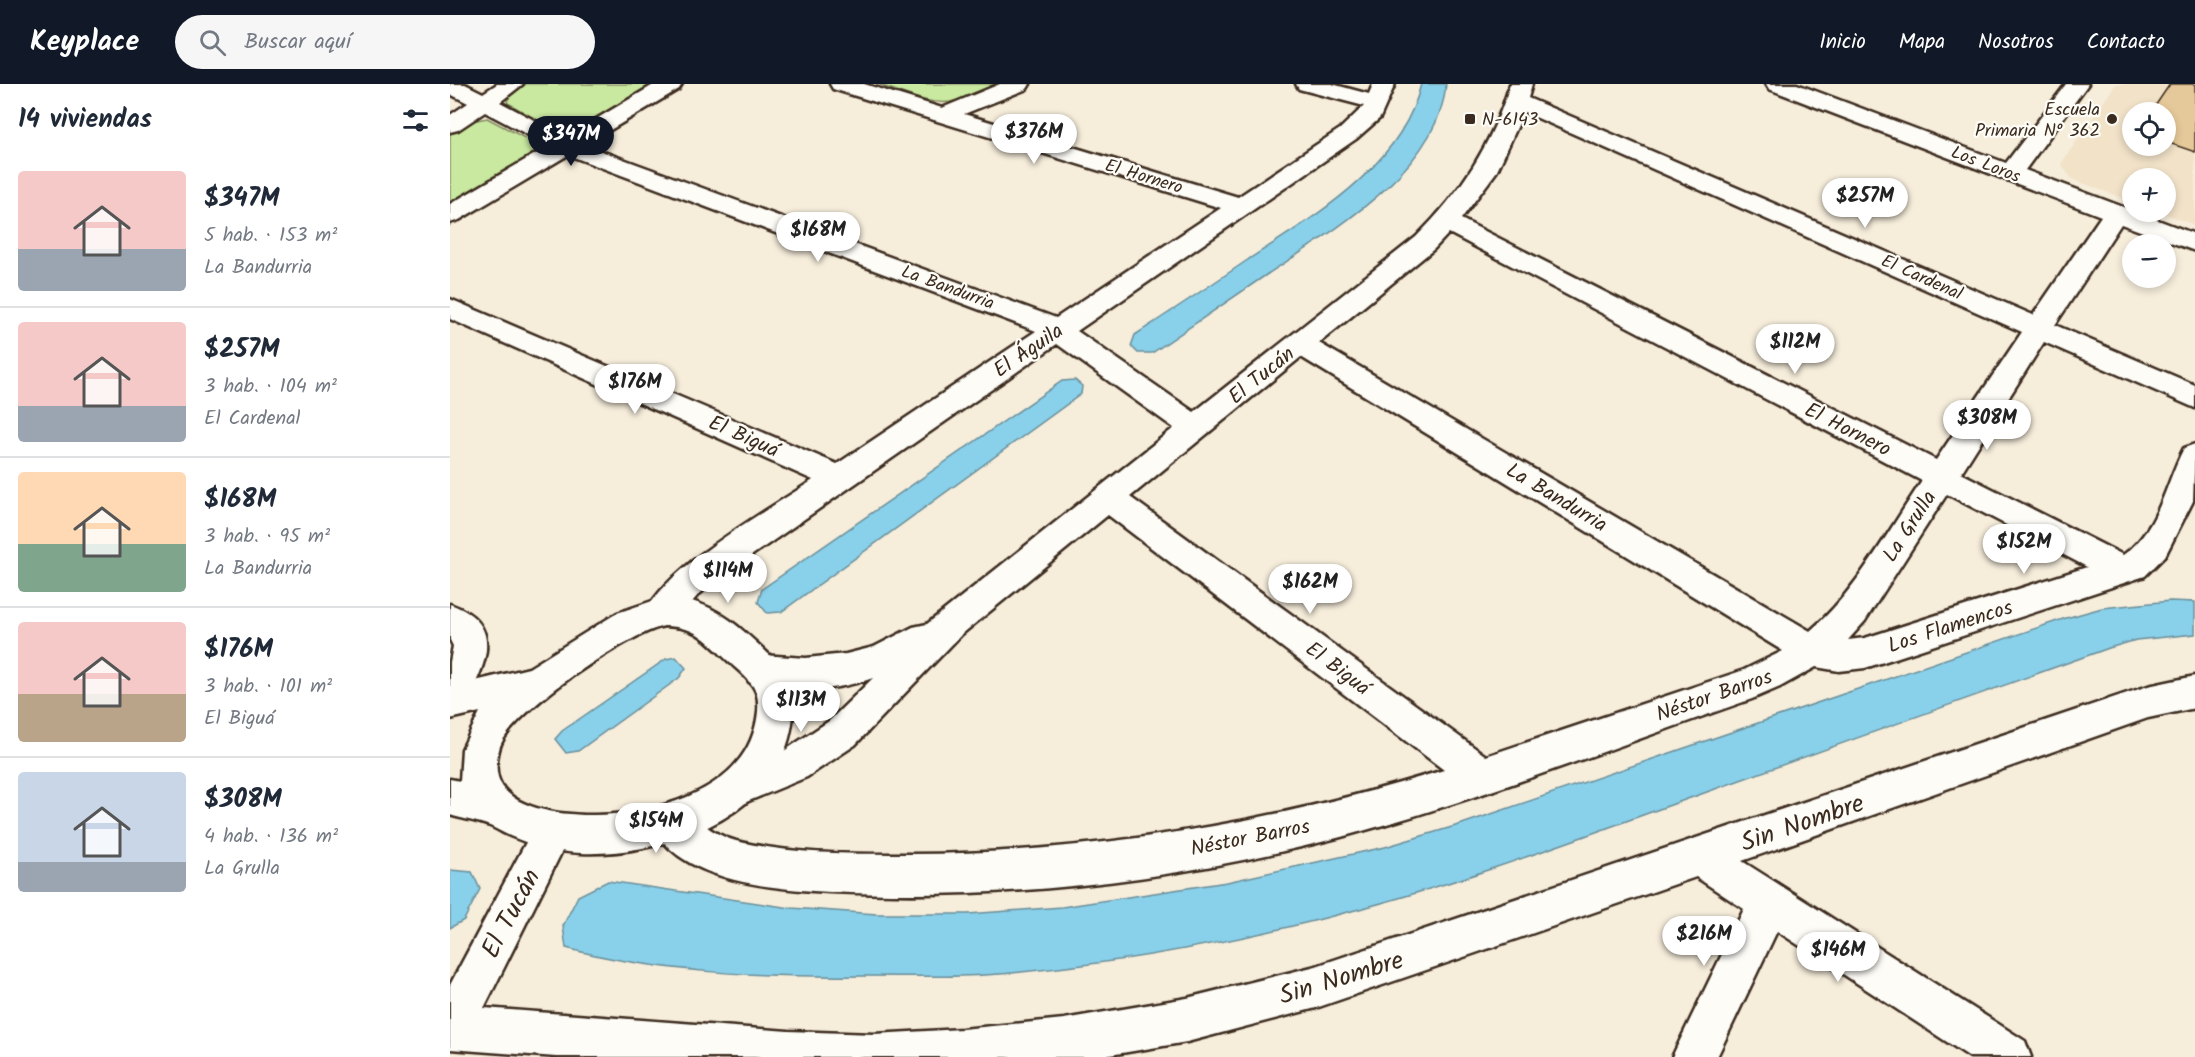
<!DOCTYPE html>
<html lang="es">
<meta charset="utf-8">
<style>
body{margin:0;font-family:Kalam,sans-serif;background:#f6f6f7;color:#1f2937;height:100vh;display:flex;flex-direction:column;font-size:22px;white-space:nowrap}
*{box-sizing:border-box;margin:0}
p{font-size:20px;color:#747a83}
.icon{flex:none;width:33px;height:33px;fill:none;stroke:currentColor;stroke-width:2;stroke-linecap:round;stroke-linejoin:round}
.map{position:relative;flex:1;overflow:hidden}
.panel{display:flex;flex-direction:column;background:#fff;width:450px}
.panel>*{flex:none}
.fabs{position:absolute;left:1672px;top:18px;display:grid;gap:12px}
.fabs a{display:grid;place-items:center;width:54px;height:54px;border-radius:50%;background:#fff;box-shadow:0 3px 9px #0003;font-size:30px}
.price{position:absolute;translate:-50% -51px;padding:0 14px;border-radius:21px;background:#fff;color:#222;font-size:20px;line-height:39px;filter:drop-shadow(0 2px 3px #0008)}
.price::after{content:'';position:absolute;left:50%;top:36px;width:18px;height:14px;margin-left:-9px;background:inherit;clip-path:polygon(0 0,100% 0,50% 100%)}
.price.selected{background:#111827;color:#fff}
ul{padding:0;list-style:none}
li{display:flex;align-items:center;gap:18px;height:150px;padding:0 18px}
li+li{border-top:2px solid #e0e1e3}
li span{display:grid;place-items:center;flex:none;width:168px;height:120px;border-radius:6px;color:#555}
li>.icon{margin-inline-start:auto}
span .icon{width:72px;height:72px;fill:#fffc;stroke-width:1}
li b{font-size:26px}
h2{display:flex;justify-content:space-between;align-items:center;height:72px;padding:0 18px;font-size:26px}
header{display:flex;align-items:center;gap:36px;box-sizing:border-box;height:84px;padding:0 30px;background:#111827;color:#fff}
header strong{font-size:28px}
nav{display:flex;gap:33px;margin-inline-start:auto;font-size:21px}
.search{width:420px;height:54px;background:#f6f6f7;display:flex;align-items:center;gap:15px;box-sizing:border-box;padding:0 21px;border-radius:33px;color:#747a83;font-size:22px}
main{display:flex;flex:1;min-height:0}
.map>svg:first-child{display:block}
.built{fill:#f1e2c8;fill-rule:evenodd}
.green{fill:#c9e9a0;stroke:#828a5f;stroke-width:1.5}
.water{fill:#89d0ea;stroke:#6a8e98;stroke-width:1.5}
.building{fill:#e6c99a;stroke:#3b2a1e;stroke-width:1.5}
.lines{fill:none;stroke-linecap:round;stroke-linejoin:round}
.minor-casing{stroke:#3b2a1e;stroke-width:5}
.tertiary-casing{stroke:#3b2a1e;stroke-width:5}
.minor{fill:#fdfcf7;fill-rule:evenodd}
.tertiary{fill:#fdfcf7;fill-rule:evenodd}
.poi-dot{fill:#3b2a1e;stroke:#fdfcf7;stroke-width:2}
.labels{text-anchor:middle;stroke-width:4.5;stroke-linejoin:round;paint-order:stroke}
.far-poi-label{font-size:18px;fill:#3b2a1e;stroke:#fdfcf7;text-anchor:end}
.far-street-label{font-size:18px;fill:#3b2a1e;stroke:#fdfcf7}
.street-label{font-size:21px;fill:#3b2a1e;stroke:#fdfcf7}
.near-street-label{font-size:26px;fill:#3b2a1e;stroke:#fdfcf7}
</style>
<header>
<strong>Keyplace</strong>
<div class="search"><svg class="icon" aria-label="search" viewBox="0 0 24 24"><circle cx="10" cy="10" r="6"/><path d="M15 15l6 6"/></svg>Buscar aquí</div>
<nav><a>Inicio</a><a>Mapa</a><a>Nosotros</a><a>Contacto</a></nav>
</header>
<main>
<section class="panel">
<h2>14 viviendas<svg class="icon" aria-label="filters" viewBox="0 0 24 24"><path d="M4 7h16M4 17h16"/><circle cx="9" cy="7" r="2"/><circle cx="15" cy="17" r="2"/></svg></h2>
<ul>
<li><span style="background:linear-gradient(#f6c9c9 65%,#9aa5b1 0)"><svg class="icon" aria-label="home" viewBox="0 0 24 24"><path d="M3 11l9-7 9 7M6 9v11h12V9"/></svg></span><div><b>$347M</b><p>5 hab. · 153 m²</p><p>La Bandurria</p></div></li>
<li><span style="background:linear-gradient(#f6c9c9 70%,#9aa5b1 0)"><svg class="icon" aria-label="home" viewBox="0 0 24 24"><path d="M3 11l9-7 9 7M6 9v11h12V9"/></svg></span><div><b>$257M</b><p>3 hab. · 104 m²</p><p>El Cardenal</p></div></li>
<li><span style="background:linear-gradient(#ffd9b3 60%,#7fa58c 0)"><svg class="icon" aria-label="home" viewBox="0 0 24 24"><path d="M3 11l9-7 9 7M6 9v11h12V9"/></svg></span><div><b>$168M</b><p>3 hab. · 95 m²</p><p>La Bandurria</p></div></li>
<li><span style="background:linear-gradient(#f6c9c9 60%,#b9a48a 0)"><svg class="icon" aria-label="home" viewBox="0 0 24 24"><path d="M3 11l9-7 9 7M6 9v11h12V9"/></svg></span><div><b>$176M</b><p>3 hab. · 101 m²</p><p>El Biguá</p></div></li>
<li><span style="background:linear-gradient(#c9d6e8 75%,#9aa5b1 0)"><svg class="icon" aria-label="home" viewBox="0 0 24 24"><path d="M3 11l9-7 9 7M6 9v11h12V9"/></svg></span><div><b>$308M</b><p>4 hab. · 136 m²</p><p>La Grulla</p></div></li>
</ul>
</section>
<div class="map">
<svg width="1745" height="973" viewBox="0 0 1745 973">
<rect width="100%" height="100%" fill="#f6eddb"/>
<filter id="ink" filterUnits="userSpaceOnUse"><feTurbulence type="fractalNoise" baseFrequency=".0167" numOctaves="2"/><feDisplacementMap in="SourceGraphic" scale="12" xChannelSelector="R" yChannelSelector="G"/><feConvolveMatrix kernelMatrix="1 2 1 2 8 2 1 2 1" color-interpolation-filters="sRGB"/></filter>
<g filter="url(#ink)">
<path class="built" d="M1666,0H1745V141L1710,128H1716V94H1683V118L1622,95L1611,80ZM1683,28H1716V62H1683Z"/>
<g class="green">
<path d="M76,0H206L132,44C107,54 80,31 58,19L57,17L61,11Z"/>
<path d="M427,0H548C533,6 516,15 500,18C476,21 450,7 427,0Z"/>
<path d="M37,34L86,60L87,67L79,74L0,120V48L17,38Z"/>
</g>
<g class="water">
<path d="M971,0H996C989,86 881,148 816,191C778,217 740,243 702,269H688L681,262L685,251C723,226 761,201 799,175C865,132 952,82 971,0Z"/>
<path d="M625,296L632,302L631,310L331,528L317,529L308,518L312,505L612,297Z"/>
<path d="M1720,517L1745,518V550L1686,556L1659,564C1520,613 1382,663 1243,713C1136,751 1028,793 917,823C804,854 687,877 571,888C520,894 469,892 418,892C318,893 213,890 116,864L113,842L128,812L158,797L341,824L427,830H518L612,823L777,798L935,763L1012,740L1616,534L1652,524Z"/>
<path d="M226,573L236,584L229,594L128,667L116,669L105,655L112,647L216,575Z"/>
<path d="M0,786L22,788L30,805L14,836L0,844Z"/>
</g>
<path class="building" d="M1720,0H1745V68L1716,58V28H1701Z"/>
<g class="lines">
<defs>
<g id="minor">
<path d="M0,0H15L33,9L47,0H73L50,18L116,53L205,0H232L229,5L135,61L606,234L771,124L383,5L380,0H414L492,24L550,0H580L577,5L514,30L788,113L890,45L914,22L849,5L846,0H882L919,10L923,0H945L930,34L906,55L627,247L744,328L966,153C1011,108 1042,61 1060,0H1082L1078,14L1583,231L1651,132L1319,5L1316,0H1347L1556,79L1616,0H1638L1575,86L1745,150V167L1671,140L1605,241L1745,301V324L1594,258L1511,389L1673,471C1709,446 1715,400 1734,364L1745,360L1743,417L1715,472L1695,492L1415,584L1389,587L1366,583L1330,603L1302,615C1166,662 1030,716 891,753C724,797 552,817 380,808C324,805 226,798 201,738L206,725L220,719C247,730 255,748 286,757C343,771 404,770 462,770C644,769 821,739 994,686L658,431L512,550L405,661L357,693L289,721L276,716L270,703L276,690L331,669L379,637L423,594C386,607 336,612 299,598L293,587L299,576L311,571L356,574L396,570L424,563L463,543L477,540L724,344L607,260L272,492L248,511L225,538L213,542L201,538L196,528C220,480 317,427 363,396L0,235V215L387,380L586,247L118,71L9,136L0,139V120L99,62L35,28L8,46L0,48V31L18,19L0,10ZM1074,28L1572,248L1486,376L1011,135L1047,87ZM999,149L1472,397C1438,447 1406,508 1360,547L869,259L984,165ZM851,273L1333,567L1294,586L1036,672L680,413ZM1497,410L1637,483L1415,554L1398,556L1415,537Z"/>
<path d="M0,520C59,541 33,586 13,624L0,629V578L3,562L0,556Z"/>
<path d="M1745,592V624L1698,634L1292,777L1575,957L1581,973H1520L1327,847L1267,973H1222L1294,825L1246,793L866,924L737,958L648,973H106L0,965V901L89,734L103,728L117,734L122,747L34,924L338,947L424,950L512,945L614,935L737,914L866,882L1698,602Z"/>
</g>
<path id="tertiary" d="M214,513C249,514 274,529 299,552C311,563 325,574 333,588C346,610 345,630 339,654C317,737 209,772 131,769C106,768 83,762 60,752C53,749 47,745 40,742C27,737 13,735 0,731V695L10,697L12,665L30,628L0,635V603L79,584L167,529ZM214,542C246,543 254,554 276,575C285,584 301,595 306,608C310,618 308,634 305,644C288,709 203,730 145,731C110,731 41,725 47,677C48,669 49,663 53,656C74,621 175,551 214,542Z"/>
</defs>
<use href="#minor" class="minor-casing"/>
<use href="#tertiary" class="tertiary-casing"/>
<use href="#minor" class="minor"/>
<use href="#tertiary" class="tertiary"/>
</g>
</g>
<g class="poi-dot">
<rect x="1014" y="29" width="12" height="12" rx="3"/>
<circle cx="1662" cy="35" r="6"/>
</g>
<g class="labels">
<g class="far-poi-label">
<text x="1650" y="31">Escuela<tspan x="1650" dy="21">Primaria N° 362</tspan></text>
<text x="1032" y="41" text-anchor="start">N-6143</text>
</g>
<g class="far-street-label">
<text transform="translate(1536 80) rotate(21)" y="6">Los Loros</text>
<text transform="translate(694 92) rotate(17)" y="6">El Hornero</text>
<text transform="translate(1472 193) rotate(24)" y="6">El Cardenal</text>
<text transform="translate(498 203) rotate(20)" y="6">La Bandurria</text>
</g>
<g class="street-label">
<text transform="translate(578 266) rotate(-34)" y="7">El Águila</text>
<text transform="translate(811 291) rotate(-39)" y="7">El Tucán</text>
<text transform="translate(1398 345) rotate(27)" y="7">El Hornero</text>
<text transform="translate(294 352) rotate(24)" y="7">El Biguá</text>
<text transform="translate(1107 413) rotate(31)" y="7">La Bandurria</text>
<text transform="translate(1459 442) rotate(-57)" y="7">La Grulla</text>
<text transform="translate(1500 542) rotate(-18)" y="7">Los Flamencos</text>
<text transform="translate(888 584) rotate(37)" y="7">El Biguá</text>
<text transform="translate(1264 611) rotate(-19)" y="7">Néstor Barros</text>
<text transform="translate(800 753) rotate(-11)" y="7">Néstor Barros</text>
</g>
<g class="near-street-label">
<text transform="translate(1352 738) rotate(-19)" y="9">Sin Nombre</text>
<text transform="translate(60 829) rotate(-62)" y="9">El Tucán</text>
<text transform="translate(891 893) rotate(-17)" y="9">Sin Nombre</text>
</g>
</g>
</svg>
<div class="fabs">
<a><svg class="icon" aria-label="locate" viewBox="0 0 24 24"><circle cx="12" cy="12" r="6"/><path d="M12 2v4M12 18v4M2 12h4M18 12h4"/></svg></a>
<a>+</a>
<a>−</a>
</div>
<b class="price" style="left:584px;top:81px">$376M</b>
<b class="price selected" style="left:121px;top:83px">$347M</b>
<b class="price" style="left:1415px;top:145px">$257M</b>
<b class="price" style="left:368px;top:179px">$168M</b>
<b class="price" style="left:1345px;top:291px">$112M</b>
<b class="price" style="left:185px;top:331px">$176M</b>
<b class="price" style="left:1537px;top:367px">$308M</b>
<b class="price" style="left:1574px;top:491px">$152M</b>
<b class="price" style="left:278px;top:520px">$114M</b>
<b class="price" style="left:860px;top:531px">$162M</b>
<b class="price" style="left:351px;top:649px">$113M</b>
<b class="price" style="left:206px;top:770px">$154M</b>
<b class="price" style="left:1254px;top:883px">$216M</b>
<b class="price" style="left:1388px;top:899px">$146M</b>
</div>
</main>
